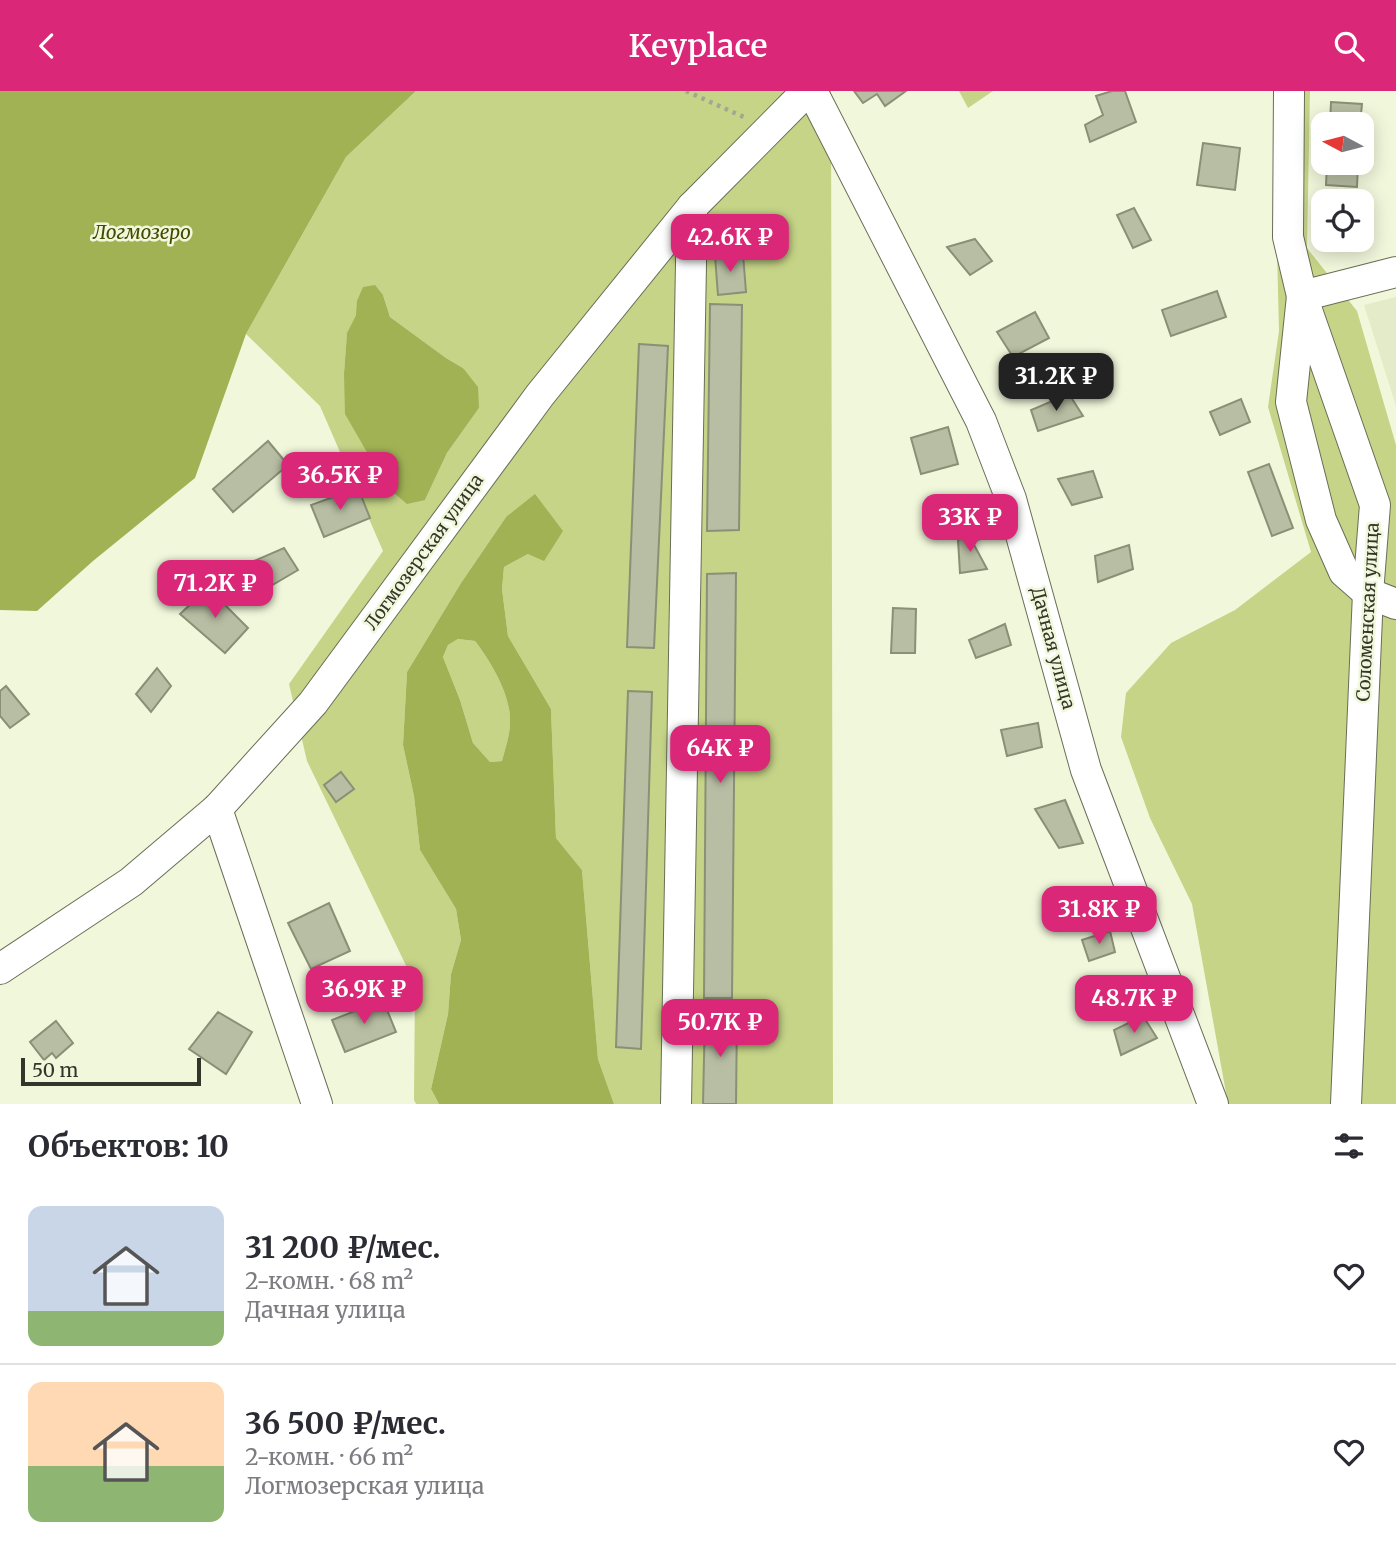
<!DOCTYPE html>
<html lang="ru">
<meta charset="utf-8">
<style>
body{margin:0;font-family:Merriweather,serif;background:#f2f2f3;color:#2b2b33;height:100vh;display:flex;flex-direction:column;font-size:26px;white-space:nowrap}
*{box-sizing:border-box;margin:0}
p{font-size:23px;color:#7c7c81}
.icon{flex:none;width:38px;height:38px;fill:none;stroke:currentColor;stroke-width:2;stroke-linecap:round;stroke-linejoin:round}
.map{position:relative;height:1013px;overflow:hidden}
.sheet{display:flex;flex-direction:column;background:#fff;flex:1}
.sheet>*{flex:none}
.needle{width:46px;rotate:277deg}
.fabs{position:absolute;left:1311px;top:21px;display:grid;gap:14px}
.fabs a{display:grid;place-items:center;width:63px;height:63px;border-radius:14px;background:#fff;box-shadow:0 4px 18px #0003;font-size:35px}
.scale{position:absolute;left:21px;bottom:18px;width:180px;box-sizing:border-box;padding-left:7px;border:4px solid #33352a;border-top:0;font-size:19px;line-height:24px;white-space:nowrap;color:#33352a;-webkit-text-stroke:5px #f1f7db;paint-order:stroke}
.price{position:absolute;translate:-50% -60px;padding:0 16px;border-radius:14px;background:#db2777;color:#fff;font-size:23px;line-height:46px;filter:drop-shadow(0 2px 4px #0008)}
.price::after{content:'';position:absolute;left:50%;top:42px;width:21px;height:16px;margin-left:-10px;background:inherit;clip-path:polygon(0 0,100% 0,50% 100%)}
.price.selected{background:#222;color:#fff}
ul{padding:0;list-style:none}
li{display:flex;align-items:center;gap:21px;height:175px;padding:0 28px}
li+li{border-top:2px solid #e1e1e2}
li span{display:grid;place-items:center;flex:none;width:196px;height:140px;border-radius:14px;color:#555}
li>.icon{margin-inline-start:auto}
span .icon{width:84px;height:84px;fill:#fffc;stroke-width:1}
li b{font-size:30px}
h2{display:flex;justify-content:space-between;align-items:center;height:84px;padding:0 28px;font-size:30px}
header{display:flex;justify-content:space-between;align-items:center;height:91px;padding:0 28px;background:#db2777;color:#fff;font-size:32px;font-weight:600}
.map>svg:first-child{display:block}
.built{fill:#e3ebc8}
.green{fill:#c5d487;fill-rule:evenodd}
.water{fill:#a1b255;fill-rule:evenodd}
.building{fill:#b8bea3;stroke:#8a9076;stroke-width:2}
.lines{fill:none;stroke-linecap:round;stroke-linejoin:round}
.minor-casing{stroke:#696e56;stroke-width:32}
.path{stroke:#a3a792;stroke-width:4.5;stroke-dasharray:3.5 5;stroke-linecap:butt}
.minor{stroke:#fff;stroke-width:30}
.labels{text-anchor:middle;stroke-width:5;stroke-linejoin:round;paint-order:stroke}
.street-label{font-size:18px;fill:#33352a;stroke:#f1f7db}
.water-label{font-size:19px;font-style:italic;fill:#424b01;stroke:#f1f7db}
</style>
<header><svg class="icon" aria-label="back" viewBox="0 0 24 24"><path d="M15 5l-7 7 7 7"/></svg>Keyplace<svg class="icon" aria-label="search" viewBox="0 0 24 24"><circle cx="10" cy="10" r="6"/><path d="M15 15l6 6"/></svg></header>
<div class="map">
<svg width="1396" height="1013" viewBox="0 0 1396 1013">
<rect width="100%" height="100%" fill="#f1f7db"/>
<path class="built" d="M1396,206V315L1364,214Z"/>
<g class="green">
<path d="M416,0H831L833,1013H614L598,968L582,779L556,747L551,618L508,545L502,498L504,476L528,463L506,426L461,492L407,581L403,654L414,705L420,759L456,818L461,849L451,883L448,923L431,998L439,1013H416L414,1009L415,893L307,670L289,593L383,460L320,315L246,243L346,66ZM383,204L390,226L446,267L463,277L479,317L447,362L425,409L344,282L347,243L356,224Z"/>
<path d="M959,0H993L968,17Z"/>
<path d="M1273,0H1310L1307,157L1357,220L1396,354V1013H1228L1192,813L1150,727L1121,646L1126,602L1171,552L1235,519L1311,461L1268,316L1279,240Z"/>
<path d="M458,548L475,550C491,571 511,604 510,631C510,644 505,658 502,670L490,671L473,652L460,609L443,566L448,554Z"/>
</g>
<g class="water">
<path d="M0,0H416L346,66L246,243L195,387L93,470L37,520L0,519Z"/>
<path d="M375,194L383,204L390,226L446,267L463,277L478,296L479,317L447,362L425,409L407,413L387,396L345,323L344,282L347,242L356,224L357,210L363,196Z"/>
<path d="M535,403L563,440L544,470L528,463L504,476L502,498L508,545L551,618L556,747L582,779L598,968L614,1013H439L431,998L448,923L451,883L461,849L456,818L420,759L414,705L403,654L407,581L461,492L506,426ZM458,548L475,550C491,571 511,604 510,631C510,644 505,658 502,670L490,671L473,652L460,609L443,566L448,554Z"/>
</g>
<g class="building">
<path d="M854,0H906L885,15L877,3L863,12Z"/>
<path d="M1112,0H1125L1136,31L1090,51L1085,34L1103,24L1096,5Z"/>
<path d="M1331,11L1362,13L1360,33H1330Z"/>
<path d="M1203,52L1240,57L1235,99L1197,94Z"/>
<path d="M1327,72H1358L1357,96L1326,94Z"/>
<path d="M1134,117L1151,149L1133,157L1117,124Z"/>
<path d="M975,148L992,170L970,184L947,156Z"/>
<path d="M743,163L746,201L718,204L715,165Z"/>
<path d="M1217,200L1226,226L1171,245L1162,219Z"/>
<path d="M710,213L742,214L739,439L707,440Z"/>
<path d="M1035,221L1049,247L1013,266L997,241Z"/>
<path d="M639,253L668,255L654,557L627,556Z"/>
<path d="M1069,303L1083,325L1038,340L1031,319Z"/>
<path d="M1241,308L1250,331L1220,344L1210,321Z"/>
<path d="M948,336L958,373L921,383L911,347Z"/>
<path d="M268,350L288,374L233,421L213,398Z"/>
<path d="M1269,373L1293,437L1272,445L1248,381Z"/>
<path d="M1093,380L1102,406L1072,414L1058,388Z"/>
<path d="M358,397L370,427L324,446L311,414Z"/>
<path d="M982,439L981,448L972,450L987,478L960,482L958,449Z"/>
<path d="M1129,454L1133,478L1098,491L1095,465Z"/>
<path d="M284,457L298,479L262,500L247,473Z"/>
<path d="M736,482L732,907H704L707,483Z"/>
<path d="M208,497L248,537L225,562L180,523Z"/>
<path d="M893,517L916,518L915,562H891Z"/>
<path d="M1005,533L1011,554L976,567L969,549Z"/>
<path d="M157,577L171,595L151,621L136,603Z"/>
<path d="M6,595L29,623L10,637L0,625V600Z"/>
<path d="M628,600L652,601L641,958L616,956Z"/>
<path d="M1038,632L1042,656L1007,665L1001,639Z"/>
<path d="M341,681L354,698L336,711L324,694Z"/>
<path d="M1065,709L1083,752L1059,757L1035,718Z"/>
<path d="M329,812L350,860L311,878L288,832Z"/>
<path d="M1110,840L1115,861L1089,870L1082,849Z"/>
<path d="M383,909L396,941L345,961L332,929Z"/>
<path d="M218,921L252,941L226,983L189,958Z"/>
<path d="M705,922L737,923L736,1013H703Z"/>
<path d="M1143,925L1157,947L1121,964L1114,939Z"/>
<path d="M56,930L73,952L56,967L52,962L44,969L30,951Z"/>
</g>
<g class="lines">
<defs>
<g id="minor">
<path d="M812,0L981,330L1011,408L1086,679L1213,1013"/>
<path d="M1289,0L1288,146L1302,205L1375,414L1368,502L1346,1013"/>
<path d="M1396,181L1302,205L1291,311L1321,429L1344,481L1368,502L1396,513"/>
<path d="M217,718L317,1013"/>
<path d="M0,878L131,791L217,718L313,612L540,304L692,116L807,0"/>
<path d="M676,1013L692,116"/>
</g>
</defs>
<use href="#minor" class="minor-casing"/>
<path class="path" d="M686,0L746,27"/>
<use href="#minor" class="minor"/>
</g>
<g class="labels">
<g class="street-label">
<text transform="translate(424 461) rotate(-54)" y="6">Логмозерская улица</text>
<text transform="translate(1368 521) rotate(-87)" y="6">Соломенская улица</text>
<text transform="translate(1053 557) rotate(75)" y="6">Дачная улица</text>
</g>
<g class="water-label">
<text x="142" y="148">Логмозеро</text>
</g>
</g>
</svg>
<div class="fabs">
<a><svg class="needle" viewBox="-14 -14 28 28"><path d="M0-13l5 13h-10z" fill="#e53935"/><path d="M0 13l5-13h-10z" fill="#7c7c81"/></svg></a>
<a><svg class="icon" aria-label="locate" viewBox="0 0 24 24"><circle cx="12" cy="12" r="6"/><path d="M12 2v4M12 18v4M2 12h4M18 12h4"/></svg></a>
</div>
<div class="scale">50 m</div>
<b class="price" style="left:730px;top:183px">42.6K ₽</b>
<b class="price selected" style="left:1056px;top:322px">31.2K ₽</b>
<b class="price" style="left:340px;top:421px">36.5K ₽</b>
<b class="price" style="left:970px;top:463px">33K ₽</b>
<b class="price" style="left:215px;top:529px">71.2K ₽</b>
<b class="price" style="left:720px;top:694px">64K ₽</b>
<b class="price" style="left:1099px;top:855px">31.8K ₽</b>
<b class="price" style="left:364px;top:935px">36.9K ₽</b>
<b class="price" style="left:1134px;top:944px">48.7K ₽</b>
<b class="price" style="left:720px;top:968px">50.7K ₽</b>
</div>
<section class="sheet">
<h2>Объектов: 10<svg class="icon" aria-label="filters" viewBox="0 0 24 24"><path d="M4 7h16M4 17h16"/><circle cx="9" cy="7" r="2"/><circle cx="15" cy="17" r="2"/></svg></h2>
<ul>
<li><span style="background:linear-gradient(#c9d6e8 75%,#8fb573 0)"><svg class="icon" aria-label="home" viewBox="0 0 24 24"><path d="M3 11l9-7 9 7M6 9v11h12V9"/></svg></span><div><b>31 200 ₽/мес.</b><p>2-комн. · 68 m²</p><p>Дачная улица</p></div><svg class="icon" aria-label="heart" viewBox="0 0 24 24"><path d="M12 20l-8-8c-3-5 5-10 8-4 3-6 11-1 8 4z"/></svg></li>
<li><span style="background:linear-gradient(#ffd9b3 60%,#8fb573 0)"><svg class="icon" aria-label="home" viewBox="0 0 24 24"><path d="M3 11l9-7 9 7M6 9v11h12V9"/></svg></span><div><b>36 500 ₽/мес.</b><p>2-комн. · 66 m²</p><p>Логмозерская улица</p></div><svg class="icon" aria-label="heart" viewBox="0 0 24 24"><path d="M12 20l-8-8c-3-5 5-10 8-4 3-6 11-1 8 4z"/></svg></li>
</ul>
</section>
